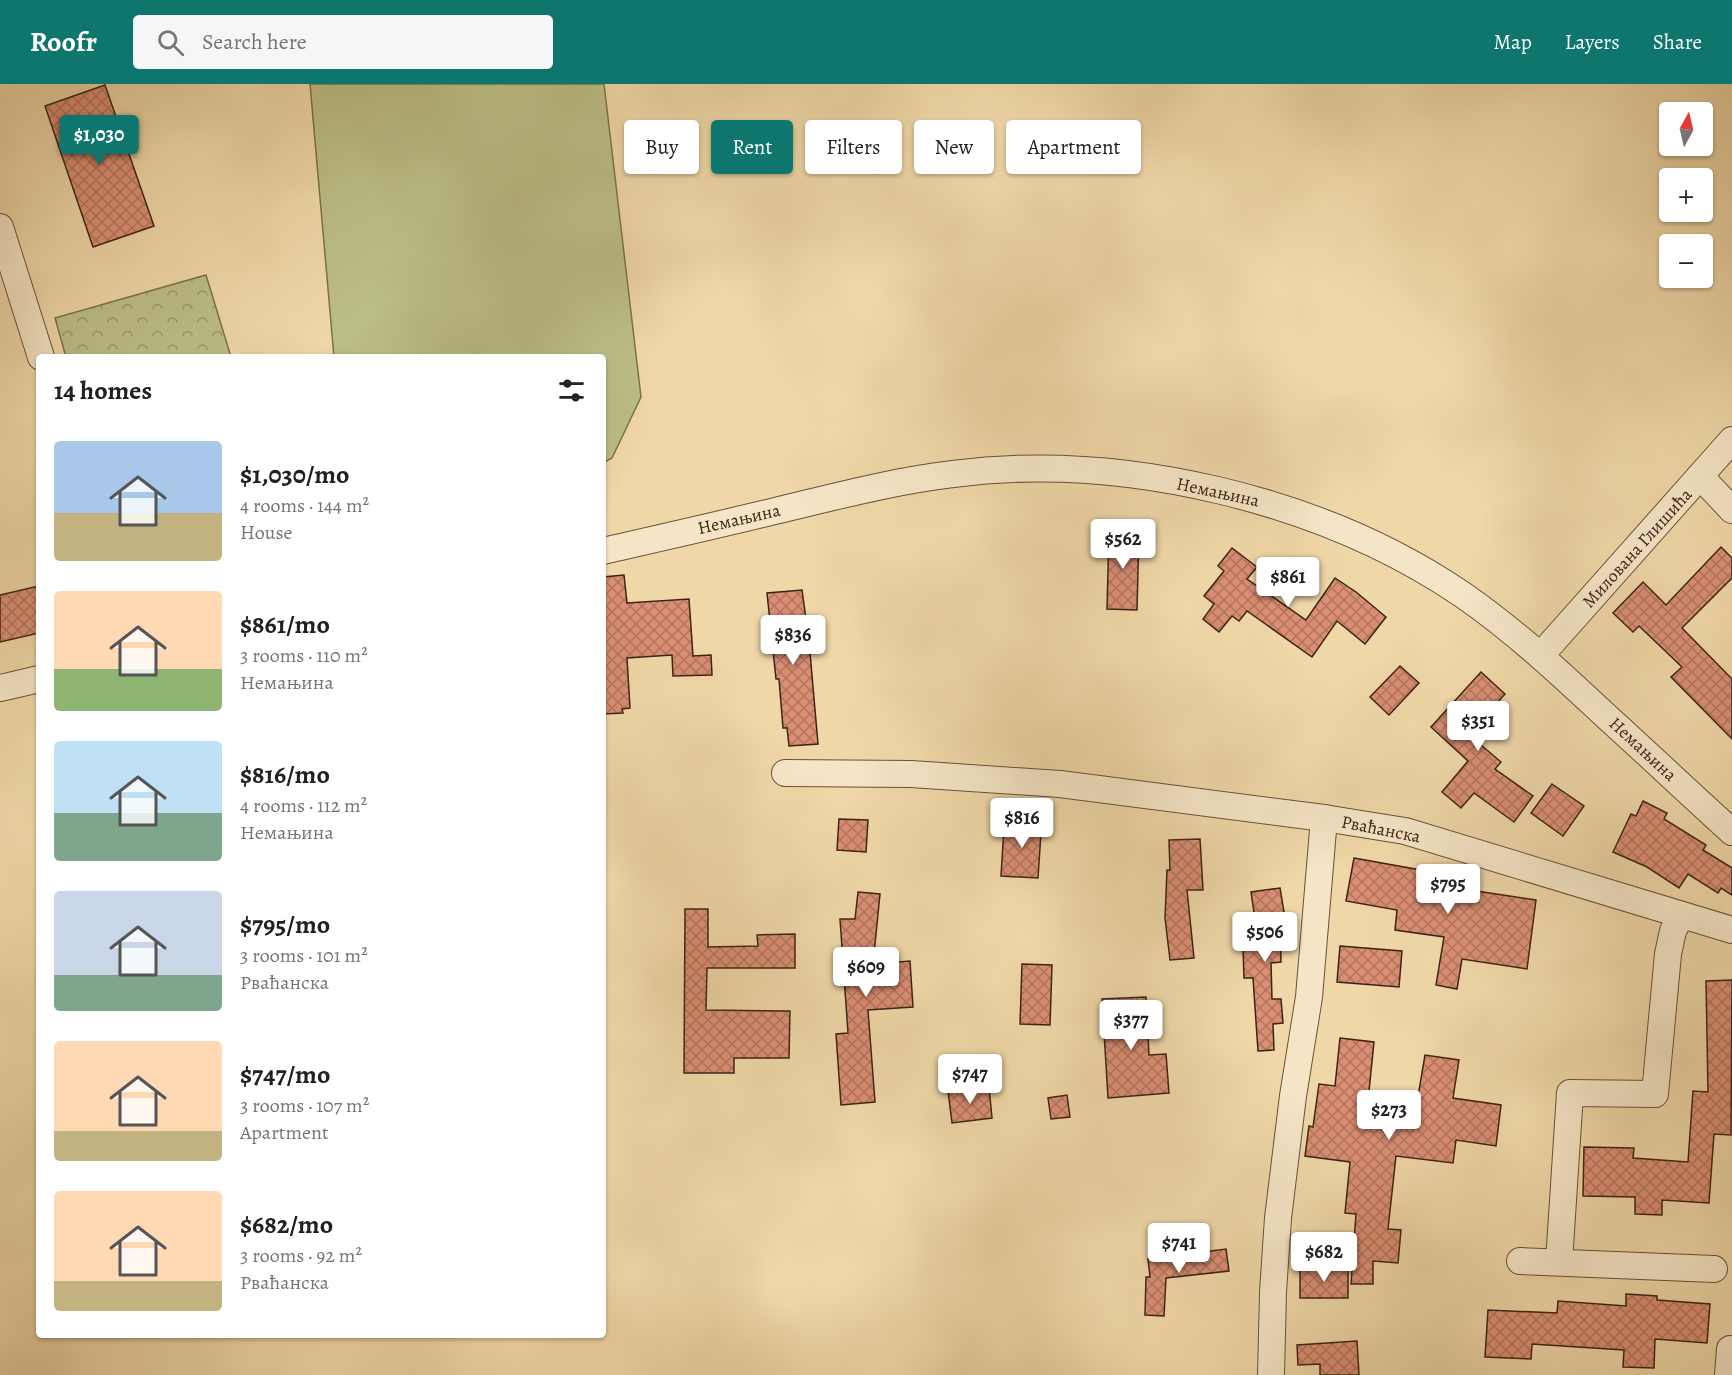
<!DOCTYPE html>
<meta charset="utf-8">
<style>
body{margin:0;font-family:Alegreya,serif;background:#f6f6f6;color:#202124;height:100vh;display:flex;flex-direction:column;font-size:22px;white-space:nowrap}
*{box-sizing:border-box;margin:0}
p{font-size:20px;color:#757577}
.icon{flex:none;width:33px;height:33px;fill:none;stroke:currentColor;stroke-width:2;stroke-linecap:round;stroke-linejoin:round}
.map{position:relative;flex:1;overflow:hidden}
.drawer{position:absolute;left:36px;top:270px;width:570px;height:984px;display:flex;flex-direction:column;background:#fff;border-radius:6px;box-shadow:0 2px 4px #0004}
.drawer>*{flex:none}
.banner{position:absolute;left:624px;top:36px;width:570px;height:54px;display:flex;gap:12px}
.needle{width:39px;rotate:8deg}
.tools{position:absolute;left:1659px;top:18px;display:grid;gap:12px}
.tools a{display:grid;place-items:center;width:54px;height:54px;border-radius:6px;background:#fff;box-shadow:0 2px 4px #0004;font-size:30px}
.price{position:absolute;translate:-50% -51px;padding:0 14px;border-radius:6px;background:#fff;color:#222;font-size:20px;line-height:39px;filter:drop-shadow(0 2px 3px #0008)}
.price::after{content:'';position:absolute;left:50%;top:36px;width:18px;height:14px;margin-left:-9px;background:inherit;clip-path:polygon(0 0,100% 0,50% 100%)}
.price.on{background:#0f766e;color:#fff}
ul{padding:0;list-style:none}
li{display:flex;align-items:center;gap:18px;height:150px;padding:0 18px}
li span{display:grid;place-items:center;flex:none;width:168px;height:120px;border-radius:6px;color:#555}
li>.icon{margin-inline-start:auto}
span .icon{width:72px;height:72px;fill:#fffc;stroke-width:1}
li b{font-size:26px}
h2{display:flex;justify-content:space-between;align-items:center;height:72px;padding:0 18px;font-size:26px}
.pill{padding:0 21px;border-radius:6px;background:#fff;box-shadow:0 2px 4px #0004;font-size:21px;line-height:54px}
.pill.on{background:#0f766e;color:#fff}
header{display:flex;align-items:center;gap:36px;box-sizing:border-box;height:84px;padding:0 30px;background:#0f766e;color:#fff}
header strong{font-size:28px}
nav{display:flex;gap:33px;margin-inline-start:auto;font-size:21px}
.search{width:420px;height:54px;background:#f6f6f6;display:flex;align-items:center;gap:15px;box-sizing:border-box;padding:0 21px;border-radius:6px;color:#757577;font-size:22px}
.map>svg:first-child{display:block}
.forest{fill:url(#forest-crowns);stroke:#7c714e;stroke-width:1.5}
.garden{fill:#bbbe86;stroke:#7c714e;stroke-width:1.5}
.building{fill:url(#building-cross-hatch);stroke:#3c2415;stroke-width:1.5}
.lines{fill:none;stroke-linecap:round;stroke-linejoin:round}
.minor-casing{stroke:#69513a;stroke-width:28}
.minor{stroke:#f5e5c6;stroke-width:26}
.labels{text-anchor:middle;stroke-width:6;stroke-linejoin:round;paint-order:stroke}
.street-label{font-size:18px;fill:#3c2415;stroke:#f5e5c6}
</style>
<header>
<strong>Roofr</strong>
<div class="search"><svg class="icon" aria-label="search" viewBox="0 0 24 24"><circle cx="10" cy="10" r="6"/><path d="M15 15l6 6"/></svg>Search here</div>
<nav><a>Map</a><a>Layers</a><a>Share</a></nav>
</header>
<div class="map">
<svg width="1732" height="1291" viewBox="0 0 1732 1291">
<defs>
<pattern id="forest-crowns" width="20" height="18" patternUnits="userSpaceOnUse" patternTransform="scale(1.5)"><rect width="20" height="18" fill="#bbbe86"/><path d="M2 6a3 3 0 1 1 6 0M12 15a3 3 0 1 1 6 0" fill="none" stroke="#999a6c"/></pattern>
<pattern id="building-cross-hatch" width="8" height="8" patternUnits="userSpaceOnUse" patternTransform="scale(1.5)"><rect width="8" height="8" fill="#da8e73"/><path d="M0 0l8 8M0 8l8-8" fill="none" stroke="#b2745d"/></pattern>
</defs>
<rect width="100%" height="100%" fill="#efd7a7"/>
<filter id="stains"><feTurbulence type="fractalNoise" baseFrequency=".00333" numOctaves="4"/><feColorMatrix values="0 0 0 0 .2 0 0 0 0 .09 0 0 0 0 .02 0 0 0 .5 -.17"/></filter>
<radialGradient id="worn" r=".72"><stop offset=".6" stop-color="#630" stop-opacity="0"/><stop offset="1" stop-color="#630" stop-opacity=".3"/></radialGradient>
<path class="forest" d="M206,191L231,273H66L55,234Z"/>
<path class="garden" d="M310,0H604L641,313L612,374L603,379V273H334Z"/>
<g class="building">
<path d="M105,1L154,142L93,163L45,22Z"/>
<path d="M1109,447L1139,448L1137,526L1107,525Z"/>
<path d="M1721,463L1732,474V494L1682,544L1732,595V655L1671,593L1682,583L1639,542L1633,548L1613,529L1643,498L1666,521Z"/>
<path d="M1232,464L1257,483L1247,495L1306,536L1335,494L1356,508L1386,533L1365,560L1337,537L1312,573L1247,527L1239,537L1232,532L1219,548L1203,535L1214,520L1204,512L1224,487L1218,482Z"/>
<path d="M624,491L627,519L689,515L693,572L711,571L712,591L673,592L672,571L627,574L630,624L622,625L623,629L603,630V493Z"/>
<path d="M39,502V549L0,558V511Z"/>
<path d="M802,506L809,557L818,660L789,662L787,644H783L779,595H776L767,509Z"/>
<path d="M1400,582L1419,599L1389,631L1370,613Z"/>
<path d="M1481,588L1505,610L1468,650L1501,678L1495,685L1533,712L1514,738L1474,709L1461,724L1442,708L1468,677L1431,643Z"/>
<path d="M1552,700L1584,722L1563,752L1531,729Z"/>
<path d="M1643,717L1667,729L1664,735L1706,761L1703,766L1732,784V811L1721,804L1718,809L1688,790L1679,804L1647,783L1613,768L1631,730L1636,732Z"/>
<path d="M1017,733L1042,734L1038,794L1001,792L1004,743L1017,744Z"/>
<path d="M839,735L868,736L866,768L837,766Z"/>
<path d="M1200,755L1203,806H1187L1194,874L1170,876L1165,834L1167,786H1170L1169,756Z"/>
<path d="M1354,774L1421,786V783L1440,786L1439,793L1451,794L1450,803L1536,816L1527,885L1462,875L1457,905L1436,901L1444,853L1395,846L1397,826L1346,817Z"/>
<path d="M1280,804L1285,834L1280,835L1281,878L1271,879L1272,915H1281L1283,939L1273,940L1274,966L1258,967L1253,894H1244L1243,864L1259,863L1251,808Z"/>
<path d="M858,808L880,810L873,880L910,877L913,923L868,926L875,1018L841,1021L836,950L848,949L840,835H855Z"/>
<path d="M685,825H708V863L758,862L757,851L795,850V884H707L706,926L790,927L789,974H734V989H684Z"/>
<path d="M1340,862L1402,867L1399,903L1337,898Z"/>
<path d="M1022,880L1052,881L1050,941L1020,940Z"/>
<path d="M1732,896L1731,1051L1714,1050L1709,1119L1662,1116V1131L1635,1130V1113L1583,1112L1584,1063L1634,1064L1633,1074L1688,1078L1693,1007L1708,1008L1706,897Z"/>
<path d="M1146,913L1149,971L1166,970L1169,1009L1108,1014L1102,915Z"/>
<path d="M1340,954L1374,958L1369,1007L1387,1010L1384,1039L1413,1042L1425,971L1459,976L1453,1014L1501,1021L1496,1062L1456,1056L1453,1079L1396,1072L1388,1145L1401,1146L1398,1179L1373,1177V1200H1351L1356,1130L1345,1129L1350,1078L1305,1072L1309,1042L1313,1043L1319,1000L1335,1002Z"/>
<path d="M989,1003L992,1034L952,1039L948,1007Z"/>
<path d="M1067,1011L1070,1033L1051,1035L1048,1014Z"/>
<path d="M1226,1165L1229,1187L1166,1194L1164,1232L1145,1231L1146,1193H1150L1148,1175Z"/>
<rect x="1300" y="1184" width="48" height="30"/>
<path d="M1626,1210L1657,1212V1216L1710,1220L1707,1259L1655,1255L1654,1284L1623,1283L1624,1266L1532,1260L1531,1275L1485,1273L1488,1226L1557,1229L1558,1217L1626,1222Z"/>
<path d="M1357,1257L1359,1291H1320V1280L1298,1281L1297,1261Z"/>
</g>
<g class="lines">
<defs>
<g id="minor">
<path d="M0,143L41,273"/>
<path d="M1700,392L1732,426"/>
<path d="M603,467C660,454 718,441 775,427C834,413 893,397 953,390C1122,368 1322,415 1463,511C1515,547 1561,590 1607,633C1649,671 1690,710 1732,748"/>
<path d="M1541,571L1732,356"/>
<path d="M0,604L39,595"/>
<path d="M785,689L911,690L1060,700L1324,734L1405,747L1732,846"/>
<path d="M1520,1177L1714,1185"/>
<path d="M1559,1178L1570,1009L1655,1010L1668,870L1673,847L1681,831"/>
<path d="M1271,1291L1273,1208L1278,1134L1293,1012L1309,913L1324,734"/>
<path d="M1728,1291L1730,1265"/>
</g>
</defs>
<use href="#minor" class="minor-casing"/>
<use href="#minor" class="minor"/>
</g>
<g class="labels">
<g class="street-label">
<text transform="translate(1218 408) rotate(12)" y="6">Немањина</text>
<text transform="translate(739 435) rotate(-13)" y="6">Немањина</text>
<text transform="translate(1637 464) rotate(-48)" y="6">Милована Глишића</text>
<text transform="translate(1643 665) rotate(43)" y="6">Немањина</text>
<text transform="translate(1381 745) rotate(11)" y="6">Рваћанска</text>
</g>
</g>
<rect width="100%" height="100%" filter="url(#stains)"/>
<rect width="100%" height="100%" fill="url(#worn)"/>
</svg>
<div class="tools">
<a><svg class="needle" viewBox="-14 -14 28 28"><path d="M0-13l5 13h-10z" fill="#e53935"/><path d="M0 13l5-13h-10z" fill="#757577"/></svg></a>
<a>+</a>
<a>−</a>
</div>
<b class="price on" style="left:99px;top:82px">$1,030</b>
<b class="price" style="left:1123px;top:486px">$562</b>
<b class="price" style="left:1288px;top:524px">$861</b>
<b class="price" style="left:793px;top:582px">$836</b>
<b class="price" style="left:1478px;top:668px">$351</b>
<b class="price" style="left:1022px;top:765px">$816</b>
<b class="price" style="left:1448px;top:831px">$795</b>
<b class="price" style="left:1265px;top:879px">$506</b>
<b class="price" style="left:866px;top:914px">$609</b>
<b class="price" style="left:1131px;top:967px">$377</b>
<b class="price" style="left:970px;top:1021px">$747</b>
<b class="price" style="left:1389px;top:1057px">$273</b>
<b class="price" style="left:1179px;top:1190px">$741</b>
<b class="price" style="left:1324px;top:1199px">$682</b>
<div class="banner">
<a class="pill">Buy</a>
<a class="pill on">Rent</a>
<a class="pill">Filters</a>
<a class="pill">New</a>
<a class="pill">Apartment</a>
</div>
<section class="drawer">
<h2>14 homes<svg class="icon" aria-label="filters" viewBox="0 0 24 24"><path d="M4 7h16M4 17h16"/><circle cx="9" cy="7" r="2"/><circle cx="15" cy="17" r="2"/></svg></h2>
<ul>
<li><span style="background:linear-gradient(#a9c7e8 60%,#c2b280 0)"><svg class="icon" aria-label="home" viewBox="0 0 24 24"><path d="M3 11l9-7 9 7M6 9v11h12V9"/></svg></span><div><b>$1,030/mo</b><p>4 rooms · 144 m²</p><p>House</p></div></li>
<li><span style="background:linear-gradient(#ffd9b3 65%,#8fb573 0)"><svg class="icon" aria-label="home" viewBox="0 0 24 24"><path d="M3 11l9-7 9 7M6 9v11h12V9"/></svg></span><div><b>$861/mo</b><p>3 rooms · 110 m²</p><p>Немањина</p></div></li>
<li><span style="background:linear-gradient(#bfe0f5 60%,#7fa58c 0)"><svg class="icon" aria-label="home" viewBox="0 0 24 24"><path d="M3 11l9-7 9 7M6 9v11h12V9"/></svg></span><div><b>$816/mo</b><p>4 rooms · 112 m²</p><p>Немањина</p></div></li>
<li><span style="background:linear-gradient(#c9d6e8 70%,#7fa58c 0)"><svg class="icon" aria-label="home" viewBox="0 0 24 24"><path d="M3 11l9-7 9 7M6 9v11h12V9"/></svg></span><div><b>$795/mo</b><p>3 rooms · 101 m²</p><p>Рваћанска</p></div></li>
<li><span style="background:linear-gradient(#ffd9b3 75%,#c2b280 0)"><svg class="icon" aria-label="home" viewBox="0 0 24 24"><path d="M3 11l9-7 9 7M6 9v11h12V9"/></svg></span><div><b>$747/mo</b><p>3 rooms · 107 m²</p><p>Apartment</p></div></li>
<li><span style="background:linear-gradient(#ffd9b3 75%,#c2b280 0)"><svg class="icon" aria-label="home" viewBox="0 0 24 24"><path d="M3 11l9-7 9 7M6 9v11h12V9"/></svg></span><div><b>$682/mo</b><p>3 rooms · 92 m²</p><p>Рваћанска</p></div></li>
</ul>
</section>
</div>
